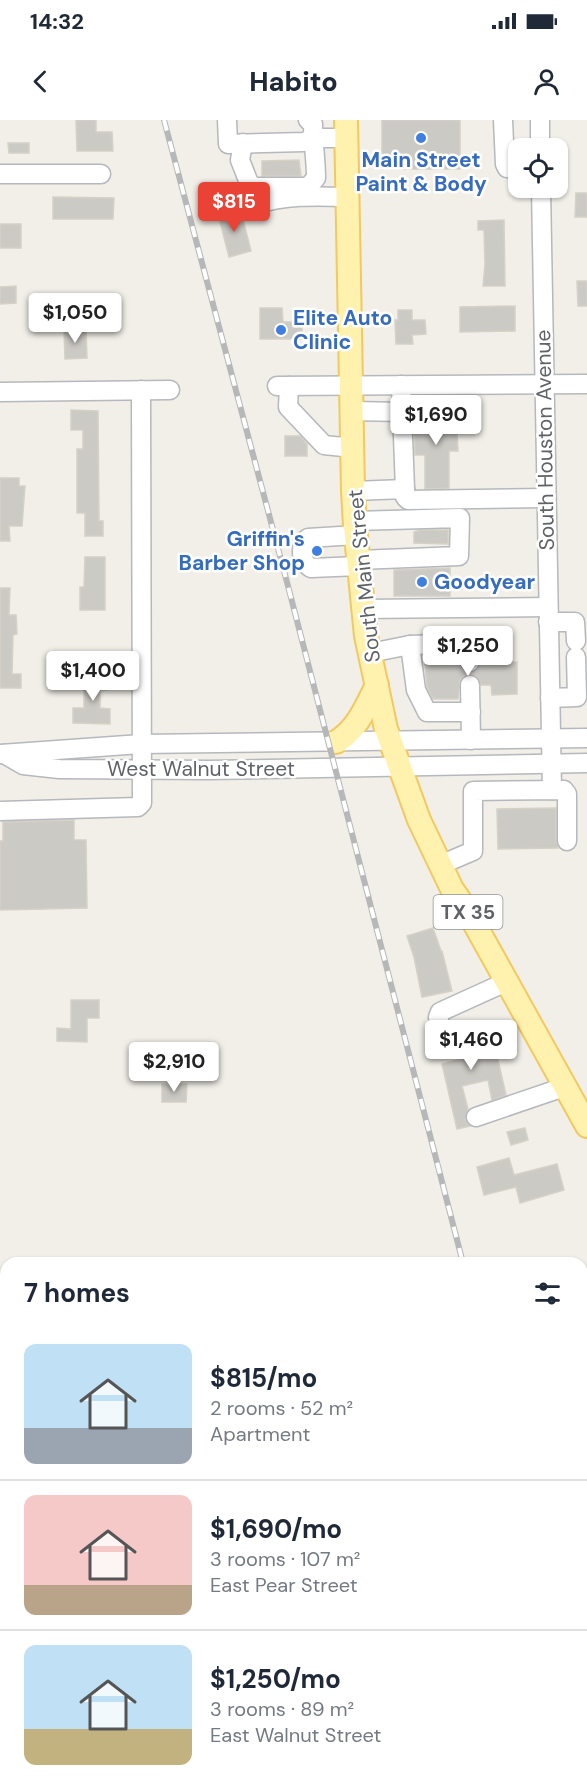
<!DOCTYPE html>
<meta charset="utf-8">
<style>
body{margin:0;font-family:"DM Sans",sans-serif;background:#f6f6f7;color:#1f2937;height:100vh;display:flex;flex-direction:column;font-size:22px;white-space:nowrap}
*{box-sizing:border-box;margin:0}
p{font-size:20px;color:#747a83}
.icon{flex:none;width:33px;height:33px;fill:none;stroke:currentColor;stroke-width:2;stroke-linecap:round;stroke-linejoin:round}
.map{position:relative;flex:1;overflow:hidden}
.panel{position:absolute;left:0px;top:1137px;width:588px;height:534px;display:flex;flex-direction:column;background:#fff;border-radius:18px 18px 0 0;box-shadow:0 2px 4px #0004}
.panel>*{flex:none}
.buttons{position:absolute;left:508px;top:18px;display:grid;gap:12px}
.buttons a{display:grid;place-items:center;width:60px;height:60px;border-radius:12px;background:#fff;box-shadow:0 2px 4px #0004;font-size:30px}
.price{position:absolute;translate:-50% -51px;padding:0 14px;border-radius:6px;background:#fff;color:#222;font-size:20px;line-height:39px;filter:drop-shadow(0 2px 3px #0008)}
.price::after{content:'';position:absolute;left:50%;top:36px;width:18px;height:14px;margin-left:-9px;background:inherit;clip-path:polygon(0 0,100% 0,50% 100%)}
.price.active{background:#ea4335;color:#fff}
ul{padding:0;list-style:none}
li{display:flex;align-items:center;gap:18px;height:150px;padding:0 24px}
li+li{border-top:2px solid #e0e1e3}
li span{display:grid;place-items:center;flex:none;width:168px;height:120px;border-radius:12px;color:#555}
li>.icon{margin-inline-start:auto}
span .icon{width:72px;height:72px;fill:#fffc;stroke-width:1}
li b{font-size:26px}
h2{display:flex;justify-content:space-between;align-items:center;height:72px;padding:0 24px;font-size:26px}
.status{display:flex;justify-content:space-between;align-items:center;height:42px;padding:0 30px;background:#fff;direction:ltr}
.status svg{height:16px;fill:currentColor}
header{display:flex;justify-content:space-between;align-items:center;height:78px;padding:0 24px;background:#fff;font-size:27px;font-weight:800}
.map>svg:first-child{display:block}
.grass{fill:url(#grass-dots)}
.building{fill:#cccac5;stroke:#d6d1c6;stroke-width:1.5}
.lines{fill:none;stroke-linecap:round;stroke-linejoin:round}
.minor-casing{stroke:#b5b8bc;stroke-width:21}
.major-casing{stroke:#f2c960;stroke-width:26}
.minor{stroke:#fff;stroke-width:18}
.major{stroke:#fff2af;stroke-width:22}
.rail-casing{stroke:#b6b7b8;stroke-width:6}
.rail{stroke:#fff;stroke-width:4;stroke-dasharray:11;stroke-linecap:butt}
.shop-dot{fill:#3f7fe0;stroke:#fff;stroke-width:2}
.labels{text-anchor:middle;stroke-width:5;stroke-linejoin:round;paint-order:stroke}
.shield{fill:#fff;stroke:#8f9295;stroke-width:1.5}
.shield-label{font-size:20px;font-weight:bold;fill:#5f6368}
.shop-label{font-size:21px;font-weight:bold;fill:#366cbe;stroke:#fff;text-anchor:start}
.street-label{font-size:21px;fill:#5f6368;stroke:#fff}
</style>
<div class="status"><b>14:32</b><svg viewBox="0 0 49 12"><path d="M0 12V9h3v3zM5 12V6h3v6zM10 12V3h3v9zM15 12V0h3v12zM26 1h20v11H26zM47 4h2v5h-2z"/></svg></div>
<header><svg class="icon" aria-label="back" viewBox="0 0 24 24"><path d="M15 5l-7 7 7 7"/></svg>Habito<svg class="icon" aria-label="person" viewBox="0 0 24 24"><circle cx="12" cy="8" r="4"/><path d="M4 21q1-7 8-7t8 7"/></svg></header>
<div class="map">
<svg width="587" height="1671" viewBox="0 0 587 1671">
<defs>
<pattern id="grass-dots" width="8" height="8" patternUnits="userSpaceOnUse" patternTransform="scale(1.5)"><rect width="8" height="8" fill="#c5e8c5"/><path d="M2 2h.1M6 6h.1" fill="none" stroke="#a3c0a4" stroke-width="1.8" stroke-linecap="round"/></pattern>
</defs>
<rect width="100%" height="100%" fill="#f1efe8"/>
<path class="grass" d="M582,1490L587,1509V1671H404L403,1665H582Z"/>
<g class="building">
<path d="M76,0H96V12H112L113,31H77Z"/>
<path d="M382,0H460V49H403V35H382Z"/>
<path d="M8,23H29V33H9Z"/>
<path d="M299,40L301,56H262V41Z"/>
<path d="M576,73H587V97H575Z"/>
<path d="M53,77L114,78L113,99H53Z"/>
<path d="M240,88L251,131L229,137L218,94Z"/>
<path d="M504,100L505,166H483L485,144L484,110H478V101Z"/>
<rect x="0" y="104" width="21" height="24"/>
<path d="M577,161H587V186H578Z"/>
<path d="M16,166V183L0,184V167Z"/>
<path d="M515,186V211L460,212V187Z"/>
<path d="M260,188H282L283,202H302V219H260Z"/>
<path d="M398,190H412V200H425L426,214L412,215L413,224H396L395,200H398Z"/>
<path d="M64,210H86L87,238L65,239Z"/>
<path d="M71,290L98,291L99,401H103V416H85V393H77V329H83V310H71Z"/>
<path d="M414,293H448V301H460V313H457L458,331H449V368L425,369V335H415Z"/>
<path d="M285,316H300L307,324V336H285Z"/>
<path d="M0,358H19V366H25L22,406H9L10,421H0Z"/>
<path d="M420,410H448V424L414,423V412Z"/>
<path d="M85,437H105V490H80V467H84Z"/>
<path d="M450,448V476H394V450Z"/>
<path d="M0,468H10L9,495H16L17,514L13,515L12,554H21V568H0Z"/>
<path d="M457,535L458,542L461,548L469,553L476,551L481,542H517V574L492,575L491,565H481L476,556L469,554L464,556L460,560L458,579H433L427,567L424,536Z"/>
<path d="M108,554V570H100V588L110,589V604L73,603V588H84V555Z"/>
<path d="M556,688V721L558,728L498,729L497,689Z"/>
<path d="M74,700V720H86L87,788L0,790V721H3V702Z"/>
<path d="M433,808L441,831H442L452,871L422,877L414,837L407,816Z"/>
<path d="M71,880H99V898H87V922L57,921V908L71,909Z"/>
<path d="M474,901L486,933L496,931L506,975L492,980L488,960L462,966L468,989L465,1000L470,1006L457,1009L442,944L464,938L453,909Z"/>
<path d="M162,964H187L186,982H162Z"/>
<path d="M525,1008L528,1020L511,1025L507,1012Z"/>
<path d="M509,1038L514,1055L557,1044L564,1070L520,1083L516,1067L484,1075L477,1047Z"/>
</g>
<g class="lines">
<defs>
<g id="minor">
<path d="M227,0L228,24L304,22L313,18H347"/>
<path d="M503,0L505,44L507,48L519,50"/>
<path d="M540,0V28"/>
<path d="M243,23L240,40L249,63L255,67H308L316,58C316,40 313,23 313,4L308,0"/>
<path d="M0,54H101"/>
<path d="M541,68L552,670"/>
<path d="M255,85C285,75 315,76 347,77"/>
<path d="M401,265L405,369"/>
<path d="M277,266L587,264"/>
<path d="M289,266L288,287L324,325L353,328"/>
<path d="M0,272L170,270"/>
<path d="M352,291L403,292"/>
<path d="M353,371L405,369V377L408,380L546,378"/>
<path d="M355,401L460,398L459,436L358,440"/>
<path d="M356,415L308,418L303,422C301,433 301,442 311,448L359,446"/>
<path d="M363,489L548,487"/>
<path d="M548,502H575L576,521"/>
<path d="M410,525L416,570L427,592H471"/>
<path d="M370,533L410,525L470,523V542"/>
<path d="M470,565L471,620"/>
<path d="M550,578L577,577L576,537"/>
<path d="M0,634L141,624L587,618"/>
<path d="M4,634L23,645L59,649L209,650L587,643"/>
<path d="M0,691L138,687L142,683L141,270"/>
<path d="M440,745L473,731V671L564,670L567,674V721"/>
<path d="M446,926L438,897L440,892L506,862"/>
<path d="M476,997L564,967"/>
<path d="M0,1255H6"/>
<path d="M582,1314H587"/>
<path d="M0,1389H6"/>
<path d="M0,1528H6"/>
<path d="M327,1665L329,1671"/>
<path d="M0,1666H44L104,1671"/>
</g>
<g id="major">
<path d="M346,0L353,371L355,406L366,516L386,609L419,700L452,769L468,792L587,1006"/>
<path d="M336,622C357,610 366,587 377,565"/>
</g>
</defs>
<use href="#minor" class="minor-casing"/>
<use href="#major" class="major-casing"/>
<use href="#minor" class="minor"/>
<use href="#major" class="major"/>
<defs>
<g id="rail">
<path d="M164,0L288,466L463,1143"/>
<path d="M582,1596L587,1615"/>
</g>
</defs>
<use href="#rail" class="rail-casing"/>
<use href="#rail" class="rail"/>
</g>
<g class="shop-dot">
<circle cx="421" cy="18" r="6"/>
<circle cx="281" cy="210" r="6"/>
<circle cx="317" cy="431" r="6"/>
<circle cx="422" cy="462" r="6"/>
</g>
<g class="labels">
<rect class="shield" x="433.5" y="775" width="69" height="34" rx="4.5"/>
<g class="shield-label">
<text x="468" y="799">TX 35</text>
</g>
<g class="shop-label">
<text x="421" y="47" text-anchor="middle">Main Street<tspan x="421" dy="24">Paint &amp; Body</tspan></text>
<text x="293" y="205">Elite Auto<tspan x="293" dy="24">Clinic</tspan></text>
<text x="305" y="426" text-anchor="end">Griffin's<tspan x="305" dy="24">Barber Shop</tspan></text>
<text x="434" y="469">Goodyear</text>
</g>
<g class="street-label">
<text transform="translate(545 320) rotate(-91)" y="7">South Houston Avenue</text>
<text transform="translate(364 456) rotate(-96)" y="7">South Main Street</text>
<text x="201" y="656">West Walnut Street</text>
</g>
</g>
</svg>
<div class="buttons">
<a><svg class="icon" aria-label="locate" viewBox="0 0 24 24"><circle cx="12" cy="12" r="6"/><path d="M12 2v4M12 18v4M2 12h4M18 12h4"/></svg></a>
</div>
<b class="price active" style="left:234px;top:113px">$815</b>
<b class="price" style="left:75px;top:224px">$1,050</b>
<b class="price" style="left:436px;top:326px">$1,690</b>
<b class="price" style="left:468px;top:557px">$1,250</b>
<b class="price" style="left:93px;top:582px">$1,400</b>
<b class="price" style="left:471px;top:951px">$1,460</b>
<b class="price" style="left:174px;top:973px">$2,910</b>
<section class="panel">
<h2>7 homes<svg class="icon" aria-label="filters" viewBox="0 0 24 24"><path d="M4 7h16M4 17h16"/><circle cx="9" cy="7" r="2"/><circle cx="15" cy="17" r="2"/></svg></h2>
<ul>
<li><span style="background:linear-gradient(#bfe0f5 70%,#9aa5b1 0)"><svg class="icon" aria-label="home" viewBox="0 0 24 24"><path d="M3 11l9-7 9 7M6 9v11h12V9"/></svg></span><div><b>$815/mo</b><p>2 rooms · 52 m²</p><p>Apartment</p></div></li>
<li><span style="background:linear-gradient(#f6c9c9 75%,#b9a48a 0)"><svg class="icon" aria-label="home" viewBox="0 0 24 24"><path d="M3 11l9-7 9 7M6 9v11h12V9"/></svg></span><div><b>$1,690/mo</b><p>3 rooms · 107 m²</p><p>East Pear Street</p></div></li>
<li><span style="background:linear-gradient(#bfe0f5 70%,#c2b280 0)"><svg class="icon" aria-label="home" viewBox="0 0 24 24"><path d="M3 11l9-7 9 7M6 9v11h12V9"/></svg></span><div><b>$1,250/mo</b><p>3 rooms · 89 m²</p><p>East Walnut Street</p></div></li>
</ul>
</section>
</div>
